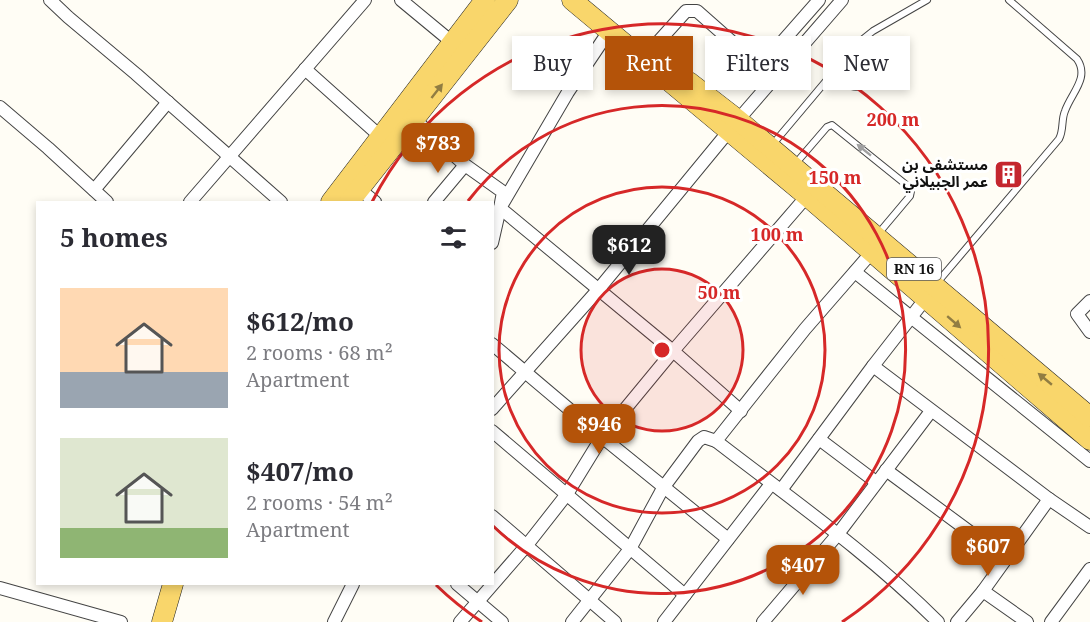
<!DOCTYPE html>
<meta charset="utf-8">
<style>
body{margin:0;font-family:"Noto Serif","Noto Sans Arabic",serif;background:#f7f7f7;color:#2b2b33;height:100vh;display:flex;flex-direction:column;font-size:22px;white-space:nowrap}
*{box-sizing:border-box;margin:0}
p{font-size:20px;color:#7c7c81}
.icon{flex:none;width:33px;height:33px;fill:none;stroke:currentColor;stroke-width:2;stroke-linecap:round;stroke-linejoin:round}
.map{position:relative;flex:1;overflow:hidden}
.details{position:absolute;left:36px;top:201px;width:458px;height:384px;display:flex;flex-direction:column;background:#fff;border-radius:0px;box-shadow:0 3px 9px #0003}
.details>*{flex:none}
.banner{position:absolute;left:512px;top:36px;width:488px;height:54px;display:flex;gap:12px}
.price{position:absolute;translate:-50% -51px;padding:0 14px;border-radius:12px;background:#b45309;color:#fff;font-size:20px;line-height:39px;filter:drop-shadow(0 2px 3px #0008)}
.price::after{content:'';position:absolute;left:50%;top:36px;width:18px;height:14px;margin-left:-9px;background:inherit;clip-path:polygon(0 0,100% 0,50% 100%)}
.price.current{background:#222;color:#fff}
ul{padding:0;list-style:none}
li{display:flex;align-items:center;gap:18px;height:150px;padding:0 24px}
li span{display:grid;place-items:center;flex:none;width:168px;height:120px;border-radius:0px;color:#555}
li>.icon{margin-inline-start:auto}
span .icon{width:72px;height:72px;fill:#fffc;stroke-width:1}
li b{font-size:26px}
h2{display:flex;justify-content:space-between;align-items:center;height:72px;padding:0 24px;font-size:26px}
.pill{padding:0 21px;border-radius:0px;background:#fff;box-shadow:0 3px 9px #0003;font-size:21px;line-height:54px}
.pill.current{background:#b45309;color:#fff}
.map>svg:first-child{display:block}
.lines{fill:none;stroke-linecap:round;stroke-linejoin:round}
.lane-casing{stroke:#444;stroke-width:8}
.street-casing{stroke:#444;stroke-width:14}
.primary-casing{stroke:#222;stroke-width:21}
.lane{stroke:#fff;stroke-width:6}
.street{stroke:#fff;stroke-width:12}
.primary{stroke:#f9d66b;stroke-width:20}
.oneway{fill:#917d42}
.oneway2{fill:#a0a0a0}
.ring{fill:none;stroke:#d62828;stroke-width:3}
.labels{text-anchor:middle;stroke-width:6;stroke-linejoin:round;paint-order:stroke}
.shield{fill:#fff;stroke:#585858;stroke-width:1.5}
.shield-label{font-size:14px;font-weight:bold;fill:#111}
.poi-label{font-size:15px;font-weight:bold;fill:#111;stroke:#fff;text-anchor:end}
.centre{fill:#d62828;stroke:#fff;stroke-width:3}
.ring-label{font-size:18px;text-anchor:middle;font-weight:bold;fill:#d62828;stroke:#fff;stroke-width:6;stroke-linejoin:round;paint-order:stroke}
</style>
<div class="map">
<svg width="1090" height="622" viewBox="0 0 1090 622">
<rect width="100%" height="100%" fill="#fffdf5"/>
<g class="lines">
<defs>
<g id="lane">
<path d="M831,73C837,78 844,84 851,86C865,90 876,75 872,63C869,55 861,51 858,43"/>
<path d="M773,144L858,43L873,31L927,0"/>
<path d="M796,163L827,127L832,125L909,187L911,191L910,196L878,234"/>
<path d="M936,284L1059,139C1064,130 1061,120 1065,111C1071,93 1090,78 1077,59L1009,0"/>
</g>
<g id="street">
<path d="M50,0L68,17L136,74L281,202"/>
<path d="M401,0L453,43"/>
<path d="M650,51L686,11H697L774,79"/>
<path d="M760,67L819,0"/>
<path d="M305,69L381,137"/>
<path d="M0,107L48,148L107,202"/>
<path d="M414,119L465,165L503,192L500,208L673,351L741,411"/>
<path d="M359,189L375,202"/>
<path d="M94,190L168,102"/>
<path d="M190,202L365,0"/>
<path d="M434,202L465,165"/>
<path d="M492,243L500,208L568,92L609,31"/>
<path d="M872,252L805,329L716,441C791,499 870,554 938,622"/>
<path d="M855,272L1090,461"/>
<path d="M1090,301L1077,314L1090,332"/>
<path d="M492,344L602,437L728,539"/>
<path d="M873,366L1049,499L1090,527"/>
<path d="M492,409L598,290L738,120L842,0"/>
<path d="M492,431L685,595"/>
<path d="M819,439L876,482"/>
<path d="M886,470L1005,558"/>
<path d="M781,490L873,366L926,298"/>
<path d="M492,516L615,622"/>
<path d="M457,584L502,622"/>
<path d="M0,588L121,622"/>
<path d="M983,591L1049,499"/>
<path d="M334,622L353,584"/>
<path d="M460,622L527,545L567,494L602,437L673,351L807,196"/>
<path d="M572,622L630,549L663,488L698,441L704,437L716,441"/>
<path d="M664,622L771,484"/>
<path d="M763,622L838,534L931,411"/>
<path d="M957,622L983,591L1027,622"/>
<path d="M1051,622L1090,569"/>
</g>
<g id="primary">
<path d="M572,0L807,196L1090,440"/>
<path d="M689,82L738,120L1090,417"/>
<path d="M331,202L485,0"/>
<path d="M349,202L508,0"/>
<path d="M162,622L173,584"/>
</g>
</defs>
<use href="#lane" class="lane-casing"/>
<use href="#street" class="street-casing"/>
<use href="#primary" class="primary-casing"/>
<use href="#lane" class="lane"/>
<use href="#street" class="street"/>
<use href="#primary" class="primary"/>
</g>
<defs><path id="oneway-solid" d="M-6-.8H1V-3.2L6.5 0L1 3.2V.8H-6Z" transform="scale(1.5)"/></defs>
<g class="oneway">
<use href="#oneway-solid" transform="translate(437 91) rotate(-52)"/>
<use href="#oneway-solid" transform="translate(954 322) rotate(41)"/>
<use href="#oneway-solid" transform="translate(1045 379) rotate(-140)"/>
</g>
<use class="oneway2" href="#oneway-solid" transform="translate(864 150) rotate(-141)"/>
<circle cx="662" cy="350" r="81" fill="#d62828" fill-opacity=".12"/>
<g class="ring">
<circle cx="662" cy="350" r="81"/>
<circle cx="662" cy="350" r="163"/>
<path d="M468 201A244 244 0 1 1 493 526"/>
<path d="M482 622A326 326 0 0 1 436 585M372 202A326 326 0 1 1 842 622"/>
</g>
<defs>
<symbol id="building-square" viewBox="-11 -11 22 22"><rect x="-9" y="-9" width="18" height="18" rx="4" fill="#c4262e" stroke="#fff"/><path d="M-4-6H4V6H1V3H-1V6H-4ZM-2.5-4.3h1.7v1.8h-1.7ZM.8-4.3h1.7v1.8H.8ZM-2.5-1h1.7V.8h-1.7ZM.8-1h1.7V.8H.8Z" fill="#fff"/></symbol>
</defs>
<g fill-rule="evenodd">
<use href="#building-square" x="992" y="158" width="33" height="33"/>
</g>
<g class="labels">
<rect class="shield" x="887" y="258" width="54" height="22" rx="4.5"/>
<g class="shield-label">
<text x="914" y="274">RN 16</text>
</g>
<g class="poi-label">
<text x="988" y="170">مستشفى بن<tspan x="988" dy="17">عمر الجبيلاني</tspan></text>
</g>
</g>
<circle cx="662" cy="350" r="9" class="centre"/>
<g class="ring-label">
<text x="893" y="126">200 m</text>
<text x="835" y="184">150 m</text>
<text x="777" y="241">100 m</text>
<text x="719" y="299">50 m</text>
</g>
</svg>
<b class="price" style="left:438px;top:174px">$783</b>
<b class="price current" style="left:629px;top:276px">$612</b>
<b class="price" style="left:599px;top:455px">$946</b>
<b class="price" style="left:988px;top:577px">$607</b>
<b class="price" style="left:803px;top:596px">$407</b>
<div class="banner">
<a class="pill">Buy</a>
<a class="pill current">Rent</a>
<a class="pill">Filters</a>
<a class="pill">New</a>
</div>
<section class="details">
<h2>5 homes<svg class="icon" aria-label="filters" viewBox="0 0 24 24"><path d="M4 7h16M4 17h16"/><circle cx="9" cy="7" r="2"/><circle cx="15" cy="17" r="2"/></svg></h2>
<ul>
<li><span style="background:linear-gradient(#ffd9b3 70%,#9aa5b1 0)"><svg class="icon" aria-label="home" viewBox="0 0 24 24"><path d="M3 11l9-7 9 7M6 9v11h12V9"/></svg></span><div><b>$612/mo</b><p>2 rooms · 68 m²</p><p>Apartment</p></div></li>
<li><span style="background:linear-gradient(#dfe7d0 75%,#8fb573 0)"><svg class="icon" aria-label="home" viewBox="0 0 24 24"><path d="M3 11l9-7 9 7M6 9v11h12V9"/></svg></span><div><b>$407/mo</b><p>2 rooms · 54 m²</p><p>Apartment</p></div></li>
</ul>
</section>
</div>
